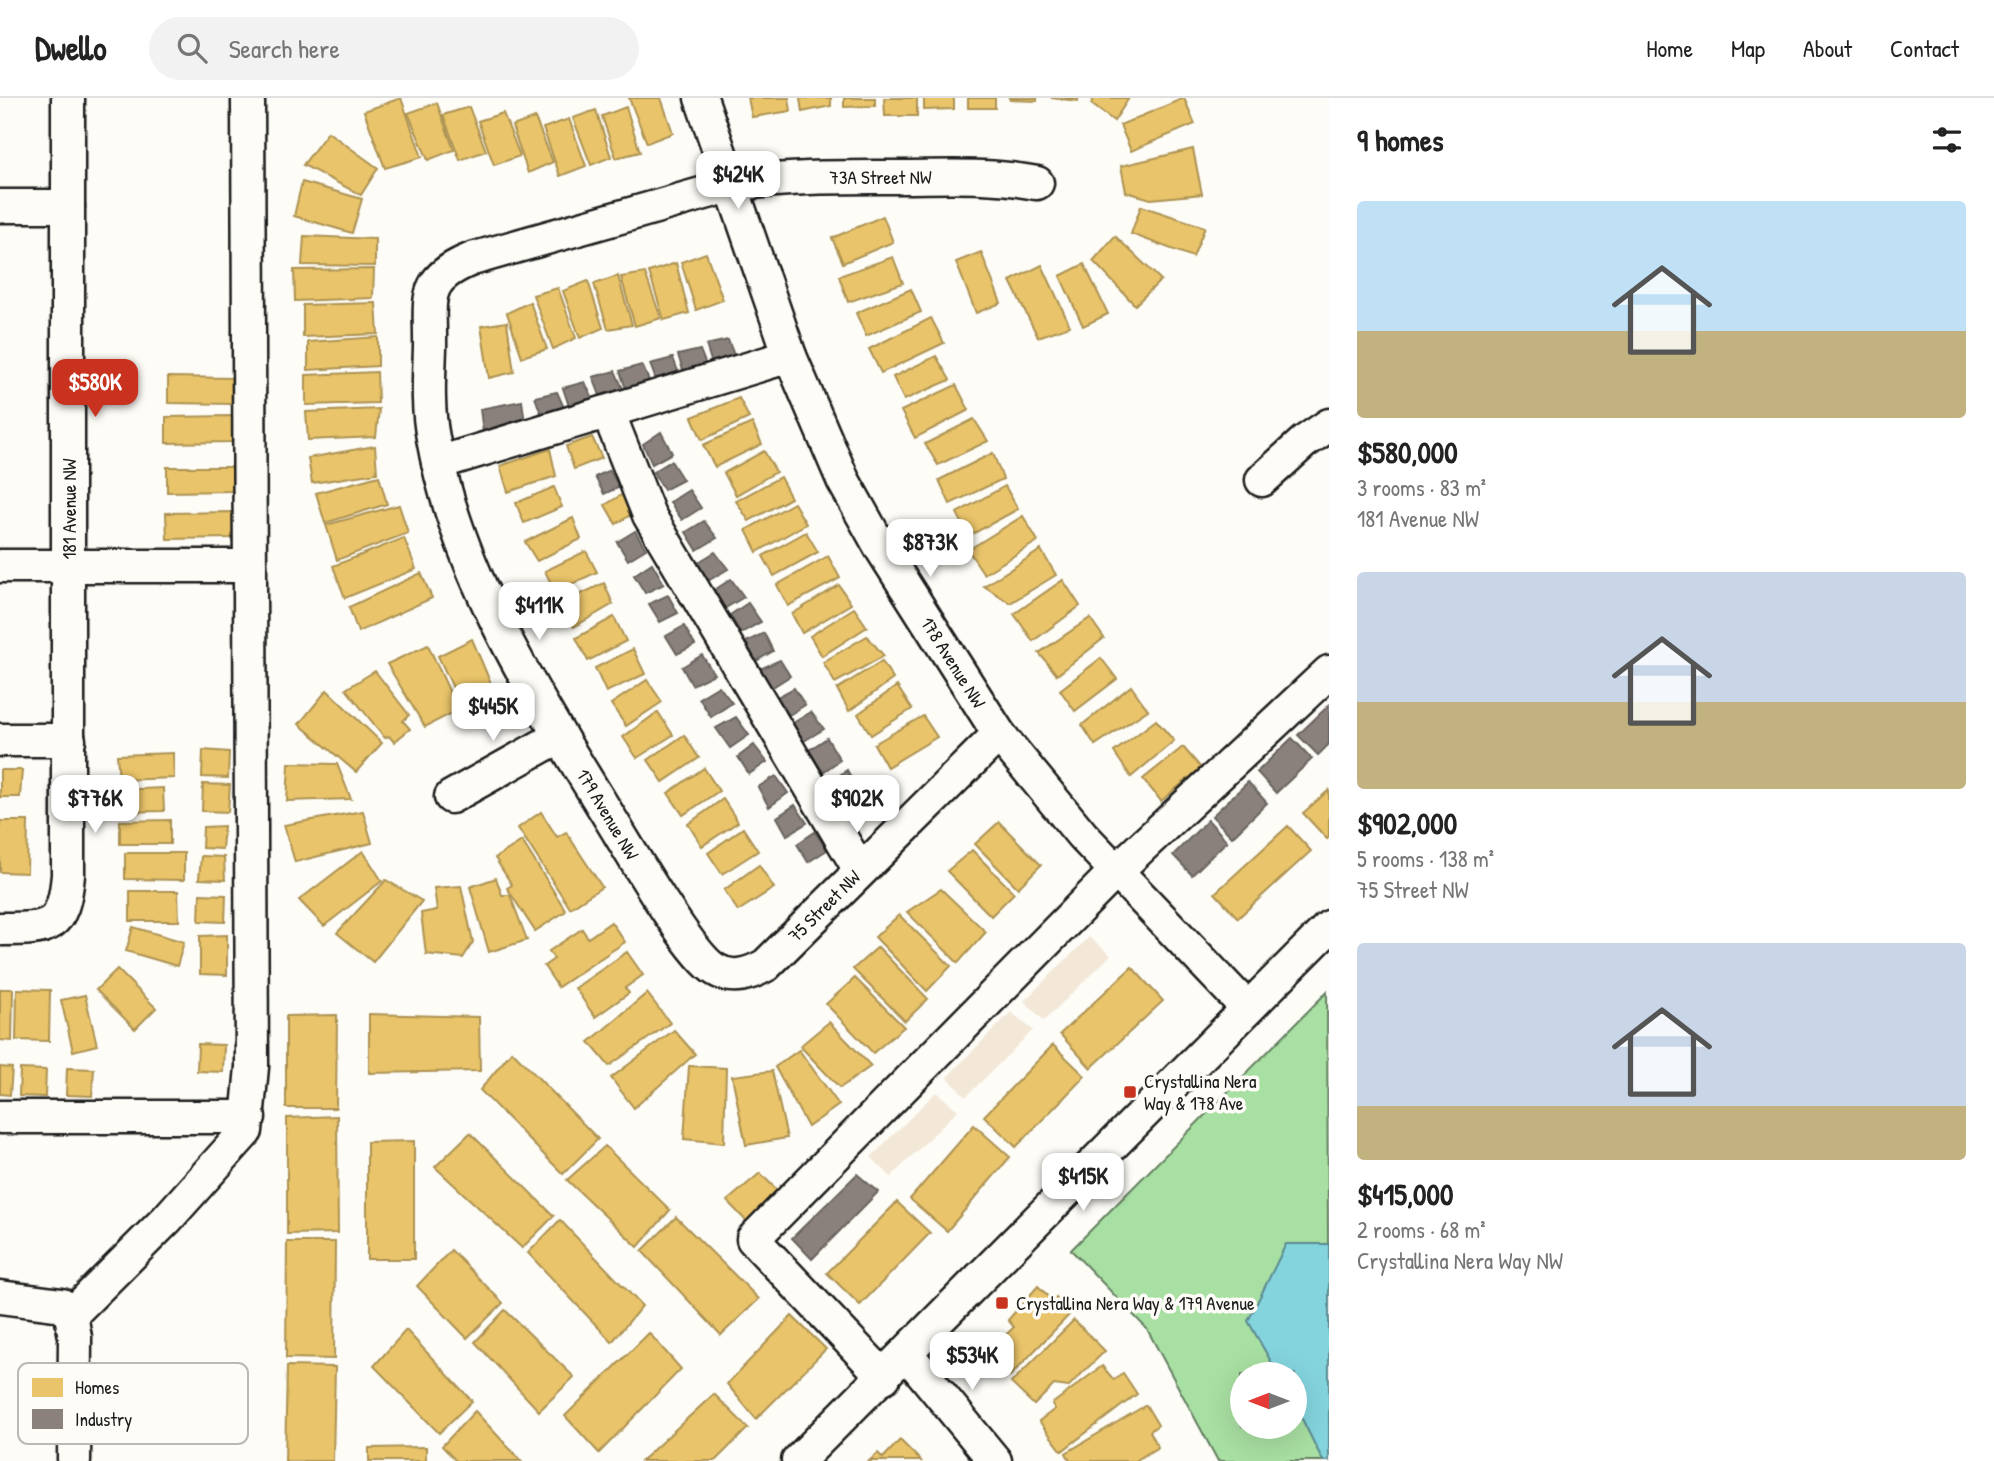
<!DOCTYPE html>
<meta charset="utf-8">
<style>
body{margin:0;font-family:"Patrick Hand",sans-serif;background:#f2f2f2;color:#222;height:100vh;display:flex;flex-direction:column;font-size:26px;white-space:nowrap}
*{box-sizing:border-box;margin:0}
p{font-size:23px;color:#767676}
.icon{flex:none;width:38px;height:38px;fill:none;stroke:currentColor;stroke-width:2;stroke-linecap:round;stroke-linejoin:round}
.map{position:relative;flex:1;overflow:hidden}
.details{display:flex;flex-direction:column;background:#fff;width:665px}
.details>*{flex:none}
.needle{width:46px;rotate:270deg}
.controls{position:absolute;left:1230px;top:1264px;display:grid;gap:14px}
.controls a{display:grid;place-items:center;width:77px;height:77px;border-radius:50%;background:#fff;box-shadow:0 7px 28px #0002;font-size:35px}
.price{position:absolute;translate:-50% -60px;padding:0 16px;border-radius:14px;background:#fff;color:#222;font-size:23px;line-height:46px;filter:drop-shadow(0 2px 4px #0008)}
.price::after{content:'';position:absolute;left:50%;top:42px;width:21px;height:16px;margin-left:-10px;background:inherit;clip-path:polygon(0 0,100% 0,50% 100%)}
.price.active{background:#c8321e;color:#fff}
ul{padding:0;list-style:none}
li{display:grid;align-content:center;gap:14px;height:371px;padding:0 28px}
li span{display:grid;place-items:center;height:217px;border-radius:7px;color:#555}
li>.icon{margin-inline-start:auto}
span .icon{width:126px;height:126px;fill:#fffc;stroke-width:1}
li b{font-size:30px}
h2{display:flex;justify-content:space-between;align-items:center;height:84px;padding:0 28px;font-size:30px}
header{display:flex;align-items:center;gap:42px;box-sizing:border-box;height:98px;padding:0 35px;background:#fff;border-bottom:2px solid #e0e0e0}
header strong{font-size:33px}
nav{display:flex;gap:38px;margin-inline-start:auto;font-size:24px}
.search{width:490px;height:63px;background:#f2f2f2;display:flex;align-items:center;gap:18px;box-sizing:border-box;padding:0 24px;border-radius:38px;color:#767676;font-size:26px}
main{display:flex;flex:1;min-height:0}
.map>svg:first-child{display:block}
.built{fill:#f3e8d8}
.green{fill:#a8dfa2;stroke:#627e5f;stroke-width:2;fill-rule:evenodd}
.water{fill:#84d4de;stroke:#5a8a90;stroke-width:2}
.homes{fill:#e9c46a;stroke:#ac9253;stroke-width:2}
.industry{fill:#8a817c;stroke:#69635f;stroke-width:2}
.lines{fill:none;stroke-linecap:round;stroke-linejoin:round}
.minor-casing{stroke:#1c1c1c;stroke-width:37}
.minor{stroke:#fdfcf7;stroke-width:32}
.poi-dot{fill:#c8321e;stroke:#fdfcf7;stroke-width:2.5}
.labels{text-anchor:middle;stroke-width:7;stroke-linejoin:round;paint-order:stroke}
.street-label{font-size:19px;fill:#1c1c1c;stroke:#fdfcf7}
.poi-label{font-size:19px;fill:#1c1c1c;stroke:#fdfcf7;text-anchor:start}
.key{fill:#fdfcf7;stroke:#bab9b5;stroke-width:2}
.key-label{font-size:19px;fill:#1c1c1c}
</style>
<header>
<strong>Dwello</strong>
<div class="search"><svg class="icon" aria-label="search" viewBox="0 0 24 24"><circle cx="10" cy="10" r="6"/><path d="M15 15l6 6"/></svg>Search here</div>
<nav><a>Home</a><a>Map</a><a>About</a><a>Contact</a></nav>
</header>
<main>
<div class="map">
<svg width="1329" height="1363" viewBox="0 0 1329 1363">
<rect width="100%" height="100%" fill="#fdfcf7"/>
<filter id="ink" filterUnits="userSpaceOnUse"><feTurbulence type="fractalNoise" baseFrequency=".0143" numOctaves="2"/><feDisplacementMap in="SourceGraphic" scale="14" xChannelSelector="R" yChannelSelector="G"/><feConvolveMatrix kernelMatrix="1 2 1 2 8 2 1 2 1" color-interpolation-filters="sRGB"/></filter>
<g filter="url(#ink)">
<g class="built">
<path d="M1089,839L1111,857L1044,923L1024,903Z"/>
<path d="M1011,914L1033,932L966,999L947,979Z"/>
<path d="M936,994L958,1012L891,1079L871,1059Z"/>
</g>
<path class="green" d="M1327,894L1329,1363H1218L1147,1231L1071,1152ZM1242,1276H1295V1328H1242Z"/>
<path class="water" d="M1286,1146H1329V1363H1323L1295,1307V1276H1278L1248,1223Z"/>
<g class="homes">
<path d="M401,0L422,59L385,70L364,13Z"/>
<path d="M629,0H661L673,35L647,45Z"/>
<path d="M748,0H789L791,13L752,19Z"/>
<path d="M800,0H831V8L802,14Z"/>
<path d="M844,0H875V8L844,9Z"/>
<path d="M884,0H917V18H885Z"/>
<path d="M924,0H954V11L924,12Z"/>
<rect x="968" y="0" width="27" height="10"/>
<path d="M1009,0H1037V3L1010,2Z"/>
<path d="M1051,0H1078V3Z"/>
<path d="M1094,0H1129L1114,23L1091,6Z"/>
<path d="M1184,0L1195,26L1131,53L1120,27Z"/>
<path d="M437,5L454,52L428,62L408,15Z"/>
<path d="M469,9L486,53L460,62L443,17Z"/>
<path d="M626,9L640,54L616,60L602,18Z"/>
<path d="M596,12L611,59L591,67L573,20Z"/>
<path d="M503,15L520,58L494,67L478,23Z"/>
<path d="M535,20L553,64L528,75L512,28Z"/>
<path d="M569,21L586,68L560,78L543,30Z"/>
<path d="M328,34L378,70L361,97L303,67Z"/>
<path d="M1193,51L1202,96L1151,101L1126,94L1121,68Z"/>
<path d="M302,84L362,101L352,135L294,118Z"/>
<path d="M1141,108L1205,129L1193,159L1131,136Z"/>
<path d="M883,118L893,144L843,165L832,140Z"/>
<path d="M304,138L375,141V168L302,167Z"/>
<path d="M1115,138L1161,182L1135,207L1093,163Z"/>
<path d="M981,154L1001,205L976,215L956,164Z"/>
<path d="M706,155L723,202L696,212L681,164Z"/>
<path d="M893,159L903,185L848,204L839,178Z"/>
<path d="M676,165L689,215L664,222L649,174Z"/>
<path d="M1084,166L1108,216L1083,228L1060,178Z"/>
<path d="M1042,167L1070,228L1038,239L1010,183Z"/>
<path d="M374,171L373,200L295,203L294,172Z"/>
<path d="M645,175L661,220L635,228L621,179Z"/>
<path d="M618,178L632,227L608,231L594,186Z"/>
<path d="M588,183L603,230L580,240L563,193Z"/>
<path d="M558,190L576,240L553,251L533,197Z"/>
<path d="M911,191L921,214L866,238L856,215Z"/>
<path d="M530,204L547,251L522,259L507,215Z"/>
<path d="M376,205L378,236L303,239V207Z"/>
<path d="M931,220L944,245L881,275L869,251Z"/>
<path d="M507,224L514,274L489,280L481,228Z"/>
<path d="M378,239V268L308,272V244Z"/>
<path d="M936,258L950,282L904,302L893,279Z"/>
<path d="M377,274L378,305L306,307V277Z"/>
<path d="M168,279L235,280V306L168,305Z"/>
<path d="M956,287L969,312L915,340L901,313Z"/>
<path d="M739,300L749,320L702,342L692,319Z"/>
<path d="M379,311L376,339L308,342L306,314Z"/>
<path d="M233,318V344L166,345V319Z"/>
<path d="M974,321L988,343L938,367L925,346Z"/>
<path d="M752,325L762,346L715,369L703,347Z"/>
<path d="M592,339L602,360L574,371L566,348Z"/>
<path d="M375,348L377,375L312,385L308,360Z"/>
<path d="M550,351L556,378L508,394L500,368Z"/>
<path d="M764,353L776,374L736,397L724,375Z"/>
<path d="M993,355L1003,381L950,406L939,382Z"/>
<path d="M167,369H233V393L167,394Z"/>
<path d="M379,378L387,406L325,425L316,395Z"/>
<path d="M780,379L791,400L749,423L736,403Z"/>
<path d="M1005,388L1018,411L969,438L957,415Z"/>
<path d="M554,389L562,409L524,425L516,405Z"/>
<path d="M623,396L632,416L616,426L605,407Z"/>
<path d="M794,405L806,426L757,454L746,432Z"/>
<path d="M399,407L408,435L337,462L326,427Z"/>
<path d="M233,414V440L167,441L166,415Z"/>
<path d="M1023,418L1038,443L984,476L968,452Z"/>
<path d="M573,420L581,441L537,463L525,444Z"/>
<path d="M806,434L818,454L774,478L763,458Z"/>
<path d="M404,440L416,471L345,500L333,468Z"/>
<path d="M1041,452L1056,477L1010,505L984,488Z"/>
<path d="M586,453L597,474L555,494L545,473Z"/>
<path d="M828,458L840,480L788,508L777,487Z"/>
<path d="M421,475L432,500L358,534L349,509Z"/>
<path d="M1063,482L1080,508L1033,543L1014,516Z"/>
<path d="M604,485L613,506L574,529L560,506Z"/>
<path d="M839,487L851,506L802,535L792,516Z"/>
<path d="M854,510L867,529L822,558L810,538Z"/>
<path d="M614,519L626,543L588,563L576,540Z"/>
<path d="M1090,520L1104,540L1057,577L1039,555Z"/>
<path d="M867,538L884,558L835,585L823,564Z"/>
<path d="M472,541L500,607L469,624L438,558Z"/>
<path d="M428,547L458,612L425,629L387,566Z"/>
<path d="M633,551L645,576L606,594L595,570Z"/>
<path d="M1101,560L1117,581L1075,613L1060,592Z"/>
<path d="M882,563L893,581L849,613L837,591Z"/>
<path d="M375,573L409,617L403,623L410,631L394,644L389,638L385,640L346,591Z"/>
<path d="M647,582L662,604L626,628L611,606Z"/>
<path d="M897,588L912,611L871,637L858,616Z"/>
<path d="M1131,588L1148,612L1095,647L1082,627Z"/>
<path d="M327,592L382,645L356,674L299,626Z"/>
<path d="M658,614L673,637L637,660L623,639Z"/>
<path d="M923,618L937,639L887,669L874,646Z"/>
<path d="M1156,622L1174,643L1131,679L1114,654Z"/>
<path d="M684,637L699,660L663,684L648,662Z"/>
<path d="M1183,649L1201,670L1161,703L1143,681Z"/>
<path d="M203,652L229,654L228,680L202,679Z"/>
<path d="M173,655L174,680L119,682L117,657Z"/>
<path d="M289,665L337,666L351,701L287,703Z"/>
<path d="M704,670L719,693L683,717L668,695Z"/>
<path d="M0,672H22L20,699H0Z"/>
<path d="M203,686L230,687L228,714L202,713Z"/>
<path d="M163,690L164,713L117,714V692Z"/>
<path d="M1329,692V739L1327,741L1303,715Z"/>
<path d="M723,701L738,724L702,748L688,726Z"/>
<path d="M363,713L372,745L295,764L284,727Z"/>
<path d="M541,714L557,739L566,734L602,789L570,810L518,730Z"/>
<path d="M170,722V746H120V723Z"/>
<path d="M0,723H28L27,775L0,774Z"/>
<path d="M999,724L1041,767L1018,790L975,746Z"/>
<path d="M224,728L222,751L202,750L203,729Z"/>
<path d="M1288,728L1311,753L1238,820L1215,795Z"/>
<path d="M743,730L758,753L722,776L708,755Z"/>
<path d="M522,743L566,813L535,833L507,790L512,787L495,760Z"/>
<path d="M972,752L1014,795L991,818L947,773Z"/>
<path d="M363,753L382,783L324,828L299,802Z"/>
<path d="M125,755H184V782L125,781Z"/>
<path d="M201,758L224,759L225,782L199,781Z"/>
<path d="M759,767L774,790L738,813L724,792Z"/>
<path d="M496,780L502,797H510L527,842L489,854L470,789Z"/>
<path d="M386,782L422,803L373,864L337,835Z"/>
<path d="M461,788L473,844L463,860L426,856L421,815L437,812L434,790Z"/>
<path d="M941,791L986,834L958,865L907,814Z"/>
<path d="M130,793H178L179,823H130Z"/>
<path d="M200,796L226,797L225,824L199,823Z"/>
<path d="M899,817L951,868L927,893L875,839Z"/>
<path d="M611,824L625,844L558,889L544,868L554,861L549,853L582,831L588,840Z"/>
<path d="M133,829L184,844L177,868L126,853Z"/>
<path d="M227,837V877L200,876V838Z"/>
<path d="M878,849L928,901L905,923L853,871Z"/>
<path d="M627,854L643,877L625,890L629,895L595,919L575,890Z"/>
<path d="M1132,869L1163,903L1091,970L1060,936Z"/>
<path d="M117,871L156,910L135,931L96,892Z"/>
<path d="M855,880L904,929L873,955L826,906Z"/>
<path d="M0,891H13L12,943L0,942Z"/>
<path d="M17,891L50,892L49,943L16,942Z"/>
<path d="M647,895L670,925L609,968L589,944Z"/>
<path d="M85,897L97,947L73,953L61,902Z"/>
<path d="M369,916L479,919L480,973L369,975Z"/>
<path d="M337,917L336,1010H286V918Z"/>
<path d="M829,924L871,968L840,990L800,948Z"/>
<path d="M674,932L695,956L634,1010L611,980Z"/>
<path d="M198,946L224,947L223,974L197,973Z"/>
<path d="M1053,947L1085,978L1016,1049L984,1018Z"/>
<path d="M799,952L839,1007L808,1029L775,969Z"/>
<path d="M512,953L598,1041L563,1076L480,992Z"/>
<path d="M689,968L726,970L724,1045L684,1041Z"/>
<path d="M0,969L12,970L10,997L0,996Z"/>
<path d="M67,970L94,971L92,998L66,997Z"/>
<path d="M20,971L46,972L45,999L19,998Z"/>
<path d="M772,973L787,1040L746,1047L732,978Z"/>
<path d="M337,1018L338,1135L287,1136V1020Z"/>
<path d="M974,1027L1010,1059L947,1133L910,1101Z"/>
<path d="M470,1035L554,1118L522,1150L435,1069Z"/>
<path d="M414,1043V1161H367V1044Z"/>
<path d="M605,1048L670,1112L638,1149L567,1082Z"/>
<path d="M760,1075L780,1095L750,1127L727,1103Z"/>
<path d="M897,1104L930,1135L860,1207L827,1175Z"/>
<path d="M676,1119L759,1201L721,1237L642,1153Z"/>
<path d="M560,1122L642,1208L612,1244L528,1155Z"/>
<path d="M287,1144H335L334,1261L286,1260Z"/>
<path d="M451,1152L503,1205L467,1240L417,1188Z"/>
<path d="M1038,1188L1053,1203L1056,1199L1072,1214L1010,1278L987,1255L1014,1229L1008,1222Z"/>
<path d="M505,1212L574,1279L539,1313L475,1244Z"/>
<path d="M792,1218L826,1251L756,1321L727,1286Z"/>
<path d="M1074,1222L1105,1253L1068,1289L1054,1287L1034,1307L1011,1285Z"/>
<path d="M406,1232L472,1303L439,1335L374,1268Z"/>
<path d="M649,1235L681,1271L599,1355L565,1318Z"/>
<path d="M287,1268L335,1269L333,1363H285Z"/>
<path d="M1102,1268L1114,1282L1123,1275L1137,1296L1062,1353L1039,1323L1055,1311L1052,1306Z"/>
<path d="M714,1296L748,1330L715,1363H641Z"/>
<path d="M1146,1307L1158,1327L1150,1333L1158,1349L1135,1363H1070L1066,1355Z"/>
<path d="M475,1313L521,1363H456L442,1348Z"/>
<path d="M900,1342L921,1363H869L878,1355L883,1360Z"/>
<path d="M426,1349V1363H369V1350Z"/>
</g>
<g class="industry">
<path d="M728,242L736,262L713,269L706,247Z"/>
<path d="M700,252L708,272L685,278L678,257Z"/>
<path d="M673,260L681,281L658,287L650,266Z"/>
<path d="M642,267L651,287L627,294L620,273Z"/>
<path d="M615,273L624,293L601,300L593,279Z"/>
<path d="M585,284L594,304L570,311L563,290Z"/>
<path d="M557,294L566,314L543,321L535,299Z"/>
<path d="M522,303L525,325L483,334L480,311Z"/>
<path d="M661,334L672,355L652,366L643,346Z"/>
<path d="M671,363L683,382L664,392L653,374Z"/>
<path d="M610,372L619,389L604,396L595,379Z"/>
<path d="M689,392L701,410L682,422L670,404Z"/>
<path d="M704,423L717,440L697,452L686,434Z"/>
<path d="M635,433L646,451L628,462L617,444Z"/>
<path d="M715,454L728,471L708,483L697,465Z"/>
<path d="M652,465L664,486L645,495L634,477Z"/>
<path d="M731,481L744,499L724,511L713,493Z"/>
<path d="M668,497L678,515L660,524L649,506Z"/>
<path d="M748,505L761,524L741,535L730,517Z"/>
<path d="M684,528L695,547L677,556L666,538Z"/>
<path d="M764,535L773,553L756,563L746,544Z"/>
<path d="M702,557L714,576L692,587L682,569Z"/>
<path d="M780,562L790,578L771,590L760,571Z"/>
<path d="M719,588L732,605L711,619L699,600Z"/>
<path d="M794,590L805,607L789,617L777,599Z"/>
<path d="M1329,607V646L1318,657L1298,637Z"/>
<path d="M811,614L824,631L804,643L793,625Z"/>
<path d="M736,619L749,637L730,650L716,630Z"/>
<path d="M827,640L840,662L823,674L809,652Z"/>
<path d="M1292,640L1312,661L1276,695L1257,674Z"/>
<path d="M754,647L767,664L749,676L738,659Z"/>
<path d="M847,672L856,690L841,703L830,684Z"/>
<path d="M776,678L788,695L769,709L758,689Z"/>
<path d="M1248,684L1267,705L1232,739L1212,718Z"/>
<path d="M795,707L807,725L787,737L777,719Z"/>
<path d="M1208,722L1227,743L1192,777L1173,757Z"/>
<path d="M815,734L827,752L808,764L797,746Z"/>
<path d="M857,1076L878,1094L812,1161L792,1140Z"/>
</g>
<g class="lines">
<defs>
<g id="minor">
<path id="s1" d="M701,0L790,258L843,382L881,450L999,636L1082,737L1247,910"/>
<path d="M0,108H68"/>
<path d="M608,314L649,417L860,772"/>
<path d="M438,365L790,258"/>
<path d="M1262,382L1304,344L1329,327"/>
<path d="M0,468H250"/>
<path id="s2" d="M999,636L766,867C750,876 733,882 716,872C692,859 633,758 616,730C543,610 458,481 433,340C427,310 429,280 430,250C431,201 420,182 472,161L733,87C788,78 843,79 899,79C945,79 991,76 1037,85"/>
<path d="M0,642H69"/>
<path d="M451,699L560,638"/>
<path d="M0,831C50,831 63,831 68,777V0"/>
<path d="M0,1019H249"/>
<path d="M0,1199L62,1207L71,1217L75,1239L74,1363"/>
<path d="M71,1217L167,1121L246,1033L252,969L248,0"/>
<path d="M907,1256L995,1363"/>
<path d="M884,1279L753,1141L1116,773L1329,574"/>
<path d="M798,1363L1329,829"/>
</g>
</defs>
<use href="#minor" class="minor-casing"/>
<use href="#minor" class="minor"/>
</g>
</g>
<g class="poi-dot">
<rect x="1123" y="987" width="14" height="14" rx="3.5"/>
<rect x="995" y="1198" width="14" height="14" rx="3.5"/>
</g>
<g class="labels">
<g class="street-label">
<text dy="7" stroke="none"><textPath href="#s2" startOffset="1608">73A Street NW</textPath></text>
<text transform="translate(69 411) rotate(-90)" y="7">181 Avenue NW</text>
<text dy="7" stroke="none"><textPath href="#s1" startOffset="621">178 Avenue NW</textPath></text>
<text transform="translate(608 716) rotate(59)" y="7">179 Avenue NW</text>
<text transform="translate(824 808) rotate(-45)" y="7">75 Street NW</text>
</g>
<g class="poi-label">
<text x="1144" y="990">Crystallina Nera<tspan x="1144" dy="22">Way &amp; 178 Ave</tspan></text>
<text x="1016" y="1212">Crystallina Nera Way &amp; 179 Avenue</text>
</g>
</g>
<rect x="18" y="1265" width="230" height="81" rx="10" class="key"/>
<rect x="32" y="1280" width="31" height="19" fill="#e9c46a"/>
<rect x="32" y="1311" width="31" height="20" fill="#8a817c"/>
<g class="key-label">
<text x="75" y="1296">Homes</text>
<text x="75" y="1328">Industry</text>
</g>
</svg>
<div class="controls">
<a><svg class="needle" viewBox="-14 -14 28 28"><path d="M0-13l5 13h-10z" fill="#e53935"/><path d="M0 13l5-13h-10z" fill="#767676"/></svg></a>
</div>
<b class="price" style="left:738px;top:113px">$424K</b>
<b class="price active" style="left:95px;top:321px">$580K</b>
<b class="price" style="left:930px;top:481px">$873K</b>
<b class="price" style="left:539px;top:544px">$411K</b>
<b class="price" style="left:493px;top:645px">$445K</b>
<b class="price" style="left:95px;top:737px">$776K</b>
<b class="price" style="left:857px;top:737px">$902K</b>
<b class="price" style="left:1083px;top:1115px">$415K</b>
<b class="price" style="left:972px;top:1294px">$534K</b>
</div>
<section class="details">
<h2>9 homes<svg class="icon" aria-label="filters" viewBox="0 0 24 24"><path d="M4 7h16M4 17h16"/><circle cx="9" cy="7" r="2"/><circle cx="15" cy="17" r="2"/></svg></h2>
<ul>
<li><span style="background:linear-gradient(#bfe0f5 60%,#c2b280 0)"><svg class="icon" aria-label="home" viewBox="0 0 24 24"><path d="M3 11l9-7 9 7M6 9v11h12V9"/></svg></span><div><b>$580,000</b><p>3 rooms · 83 m²</p><p>181 Avenue NW</p></div></li>
<li><span style="background:linear-gradient(#c9d6e8 60%,#c2b280 0)"><svg class="icon" aria-label="home" viewBox="0 0 24 24"><path d="M3 11l9-7 9 7M6 9v11h12V9"/></svg></span><div><b>$902,000</b><p>5 rooms · 138 m²</p><p>75 Street NW</p></div></li>
<li><span style="background:linear-gradient(#c9d6e8 75%,#c2b280 0)"><svg class="icon" aria-label="home" viewBox="0 0 24 24"><path d="M3 11l9-7 9 7M6 9v11h12V9"/></svg></span><div><b>$415,000</b><p>2 rooms · 68 m²</p><p>Crystallina Nera Way NW</p></div></li>
</ul>
</section>
</main>
